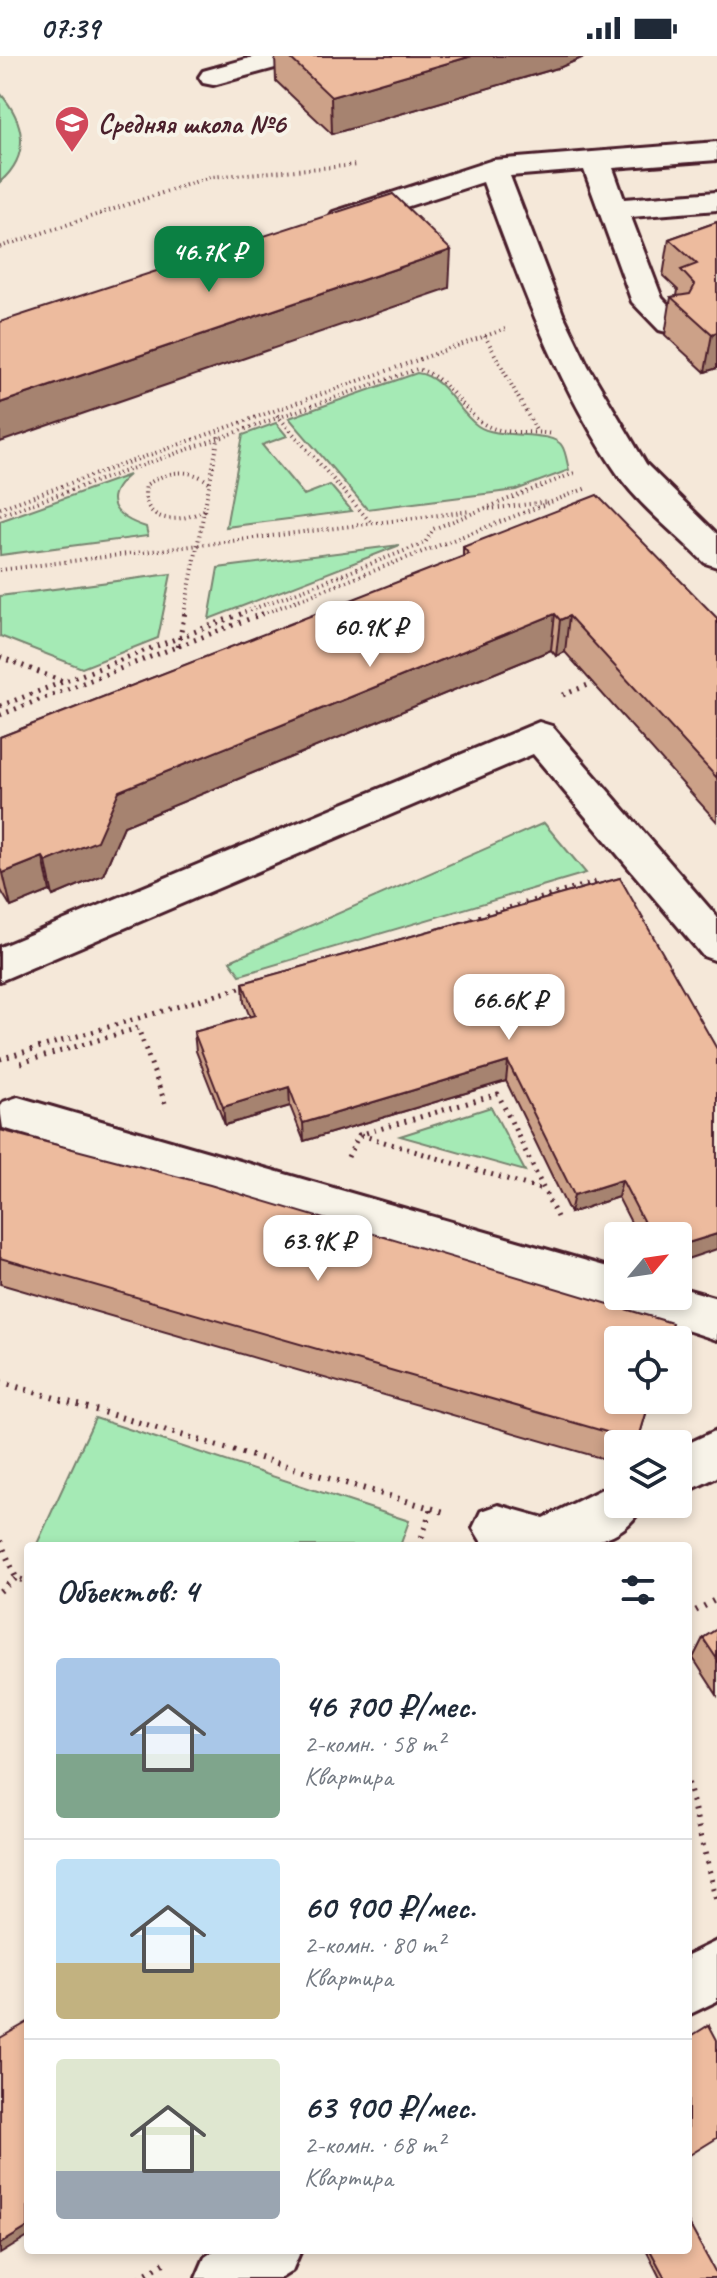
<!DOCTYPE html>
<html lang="ru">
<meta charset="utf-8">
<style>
body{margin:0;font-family:Caveat,sans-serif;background:#f6f6f7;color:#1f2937;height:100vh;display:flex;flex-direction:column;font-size:30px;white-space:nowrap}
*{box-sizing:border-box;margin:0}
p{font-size:26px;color:#747a83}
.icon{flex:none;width:44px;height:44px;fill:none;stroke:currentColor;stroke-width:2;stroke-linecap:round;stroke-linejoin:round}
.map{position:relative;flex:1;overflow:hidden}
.details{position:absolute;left:24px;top:1486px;width:668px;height:712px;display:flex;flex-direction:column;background:#fff;border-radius:8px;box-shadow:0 4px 12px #0003}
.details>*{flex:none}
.needle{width:52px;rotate:61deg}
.fabs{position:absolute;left:604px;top:1166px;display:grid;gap:16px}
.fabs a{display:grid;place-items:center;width:88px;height:88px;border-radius:8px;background:#fff;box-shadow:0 4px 12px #0003;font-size:40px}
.price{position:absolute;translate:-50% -68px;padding:0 18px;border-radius:16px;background:#fff;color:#222;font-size:26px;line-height:52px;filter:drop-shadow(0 2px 4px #0008)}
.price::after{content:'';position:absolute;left:50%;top:48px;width:24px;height:18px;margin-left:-12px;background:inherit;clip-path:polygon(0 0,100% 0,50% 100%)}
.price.on{background:#0b8043;color:#fff}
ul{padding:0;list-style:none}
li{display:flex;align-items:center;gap:24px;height:200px;padding:0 32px}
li+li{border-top:2px solid #e0e1e3}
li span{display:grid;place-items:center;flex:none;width:224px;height:160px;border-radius:8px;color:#555}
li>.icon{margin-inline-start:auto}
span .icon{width:96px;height:96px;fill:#fffc;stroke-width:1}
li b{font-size:34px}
h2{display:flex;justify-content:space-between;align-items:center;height:96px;padding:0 32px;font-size:34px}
.status{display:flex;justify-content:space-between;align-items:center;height:56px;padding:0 40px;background:#fff;direction:ltr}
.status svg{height:22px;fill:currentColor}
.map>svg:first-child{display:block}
.green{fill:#a5eab5;stroke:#788470;stroke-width:2}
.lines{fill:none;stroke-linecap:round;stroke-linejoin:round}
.minor-casing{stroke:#4a1f2b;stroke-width:6}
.path-far2{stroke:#4a1f2b;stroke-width:4;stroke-dasharray:1 4;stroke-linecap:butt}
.path-far1{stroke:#4a1f2b;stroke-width:5;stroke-dasharray:2 6;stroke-linecap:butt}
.path{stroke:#4a1f2b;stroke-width:6;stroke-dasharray:2 7;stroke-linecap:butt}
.minor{fill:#f7f3e8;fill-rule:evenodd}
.wall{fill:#cca188;stroke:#4a1f2b;stroke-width:2}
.shaded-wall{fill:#a6836f;stroke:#4a1f2b;stroke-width:2}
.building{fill:#edbb9e;stroke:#4a1f2b;stroke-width:2}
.labels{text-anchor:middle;stroke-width:8;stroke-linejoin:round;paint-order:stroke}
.far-poi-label{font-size:28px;font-weight:bold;fill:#4a1f2b;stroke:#f7f3e8;text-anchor:start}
</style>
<div class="status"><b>07:39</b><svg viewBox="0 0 49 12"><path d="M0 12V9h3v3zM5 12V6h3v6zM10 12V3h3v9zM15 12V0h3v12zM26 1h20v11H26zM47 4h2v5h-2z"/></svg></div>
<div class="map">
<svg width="717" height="2222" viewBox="0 0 717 2222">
<rect width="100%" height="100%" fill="#f5e8d9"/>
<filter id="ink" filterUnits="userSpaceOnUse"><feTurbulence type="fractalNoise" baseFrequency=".0125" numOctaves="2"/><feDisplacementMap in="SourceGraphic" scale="16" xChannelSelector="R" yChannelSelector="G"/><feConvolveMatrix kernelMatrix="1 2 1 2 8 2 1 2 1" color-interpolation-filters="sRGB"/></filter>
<g filter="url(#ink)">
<g class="green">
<path d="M0,37C25,66 31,99 0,126Z"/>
<path d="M417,317C445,320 457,356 478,370C498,384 552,373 562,390C566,396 567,407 569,414L516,434L367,453L289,362Z"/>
<path d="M276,367L287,380L262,389L304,439L330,429L352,455L226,471L243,379Z"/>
<path d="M129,419C99,444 115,461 146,471L148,480L0,499V465Z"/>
<path d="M400,489L209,563L218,512Z"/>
<path d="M171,518L158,582L82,612L0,580V540Z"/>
<path d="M544,767L586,817L240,919L230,905Z"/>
<path d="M491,1051L525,1115L400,1080Z"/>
<path d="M95,1362L409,1465L400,1490H36Z"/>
</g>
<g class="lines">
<defs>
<g id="minor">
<path d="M257,0H301L297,6L213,29L203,27L199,21L203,15Z"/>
<path d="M717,86V104L613,112L624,143L717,136V154L631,161L662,242L686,267L681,274L670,277L659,274L632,246L584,114L510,120L563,258L588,310L646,408L717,478V511L705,507C678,480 640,450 619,420C557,330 520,227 483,126L344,171L333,168L329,162L333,156L493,104Z"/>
<path d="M539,666L552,670L717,861V905L703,900L533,698L0,925V891Z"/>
<path d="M18,1041L618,1214V1240H678V1231L717,1242V1284L622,1253L618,1254L3,1072L0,1052L3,1046Z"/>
<path d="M717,1374V1421L678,1440V1392Z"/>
<path d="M618,1425V1448H643C619,1503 534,1490 484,1490L473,1472L481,1455L498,1449L544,1462Z"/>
<path d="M717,1885V1945L688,1959V1899Z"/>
<path d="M215,2194H301L292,2215L281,2222H196L205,2201Z"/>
</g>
</defs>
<use href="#minor" class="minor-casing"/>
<g class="path-far2">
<path d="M0,191L210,121L358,109"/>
<path d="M485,280L537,376"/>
<path d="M277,359L372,468"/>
<path d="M0,452L505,273"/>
<path d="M489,453L547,446"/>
<path d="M204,454C179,469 139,467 146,429C167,415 188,411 209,426"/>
<path d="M0,459L417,313C449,321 458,351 484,368C504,380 530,374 552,378"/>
<path d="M0,514L471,455"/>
<path d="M184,558L219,379"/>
<path d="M240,558L425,487L433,473L577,416"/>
<path d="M262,558L587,432"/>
</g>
<g class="path-far1">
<path d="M178,591L185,556"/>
<path d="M0,601L62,625"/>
<path d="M563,639L598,625"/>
<path d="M0,650L246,556"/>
<path d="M0,659L267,556"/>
<path d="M471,863L596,826"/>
<path d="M0,1003L247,930"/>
<path d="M21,1007L138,972L165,1047"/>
<path d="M361,1079L543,1134"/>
<path d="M348,1101L359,1079L498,1038L557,1161"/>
</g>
<g class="path">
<path d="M0,1326L444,1456"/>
<path d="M0,1485L16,1522L28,1526"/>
<path d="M419,1490L431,1453"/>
<path d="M0,1535L16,1522"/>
<path d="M688,1559L717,1543"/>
<path d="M688,1727L717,1848"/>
<path d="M139,2222L164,2207"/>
</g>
<use href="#minor" class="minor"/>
</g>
<g class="wall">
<path d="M275,0H586L561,11L332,78L276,25Z"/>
<path d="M717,166V312L705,316L665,279L671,241L677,240L678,234L663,220L669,183Z"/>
<path d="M463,491L717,562V766L565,596L556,600L551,594L124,770L103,819L53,840L50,835L11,851L0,833V681L463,501Z"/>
<path d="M620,822L678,1180H638L618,1141L570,1157L506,1025L304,1085L290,1050L225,1069L196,995L194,976L250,961L244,946L243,927Z"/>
<path d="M0,1074L650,1344L637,1388H618V1407L0,1228Z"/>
<path d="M717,1573V1639L693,1602L703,1582Z"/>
<path d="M646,2194H688L717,2222H660Z"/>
</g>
<g class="shaded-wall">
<path d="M472,0H586L561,11L332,78L331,41Z"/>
<path d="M451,194L449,232L0,386V347Z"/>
<path d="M717,276V312L705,316L712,278Z"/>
<path d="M555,558L551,594L124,770L103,819L53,840L46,806L119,735Z"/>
<path d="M569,560L565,596L556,600L560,564Z"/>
<path d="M43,801L50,835L11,851L3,817Z"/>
<path d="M508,1006L506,1025L304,1085L303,1067Z"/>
<path d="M289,1031L290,1050L225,1069L223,1051Z"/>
<path d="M622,1124L618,1141L570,1157L574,1139Z"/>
<path d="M717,1178V1193L678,1206V1190Z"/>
<path d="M28,2171V2181L0,2198V2188Z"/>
</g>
<g class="building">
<path d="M288,0H472L331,41Z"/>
<path d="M393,138L451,194L0,347V266Z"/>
<path d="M717,166V276L712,278L671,241L690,238L695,229L681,214L697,208L669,183Z"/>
<path d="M597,439L717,562V722L569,560L560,564L555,558L119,735L97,785L46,806L43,801L3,817L0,813V681L469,498L463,491Z"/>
<path d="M620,822L717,993V1178L678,1190V1180H651L622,1124L574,1139L508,1006L303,1067L289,1031L223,1051L194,976L255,959L243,927Z"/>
<path d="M0,1074L210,1129L672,1267L667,1284H618V1344H650L638,1385L0,1202Z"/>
<path d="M717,1573V1603L703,1582Z"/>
<path d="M28,1966V2171L0,2188V1982Z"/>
<path d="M709,1969L717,1984V2082L688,2100V1982Z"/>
<path d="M688,2166L717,2219V2222H665L650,2194H688Z"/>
</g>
</g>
<defs>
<symbol id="school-pin" viewBox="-11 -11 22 30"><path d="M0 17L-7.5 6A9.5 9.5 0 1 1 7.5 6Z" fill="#d1495b" stroke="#f7f3e8"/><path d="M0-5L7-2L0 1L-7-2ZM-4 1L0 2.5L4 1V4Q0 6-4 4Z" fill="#fff"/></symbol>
</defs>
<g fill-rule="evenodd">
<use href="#school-pin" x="52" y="47" width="40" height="54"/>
</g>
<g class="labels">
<g class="far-poi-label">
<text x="98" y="77">Средняя школа №6</text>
</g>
</g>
</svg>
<div class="fabs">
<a><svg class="needle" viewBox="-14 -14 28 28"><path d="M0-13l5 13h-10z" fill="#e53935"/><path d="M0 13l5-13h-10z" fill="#747a83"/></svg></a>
<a><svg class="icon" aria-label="locate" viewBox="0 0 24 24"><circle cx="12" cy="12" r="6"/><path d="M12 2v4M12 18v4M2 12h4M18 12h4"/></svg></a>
<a><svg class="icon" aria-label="layers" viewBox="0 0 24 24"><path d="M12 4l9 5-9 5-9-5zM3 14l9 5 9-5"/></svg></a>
</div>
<b class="price on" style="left:209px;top:238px">46.7K ₽</b>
<b class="price" style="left:370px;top:613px">60.9K ₽</b>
<b class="price" style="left:509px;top:986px">66.6K ₽</b>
<b class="price" style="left:318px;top:1227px">63.9K ₽</b>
<section class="details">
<h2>Объектов: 4<svg class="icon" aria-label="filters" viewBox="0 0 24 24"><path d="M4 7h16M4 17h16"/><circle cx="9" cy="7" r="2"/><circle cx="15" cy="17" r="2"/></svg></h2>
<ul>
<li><span style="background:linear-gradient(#a9c7e8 60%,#7fa58c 0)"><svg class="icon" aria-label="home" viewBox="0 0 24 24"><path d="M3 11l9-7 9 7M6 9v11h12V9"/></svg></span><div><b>46 700 ₽/мес.</b><p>2-комн. · 58 m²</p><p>Квартира</p></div></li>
<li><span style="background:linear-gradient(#bfe0f5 65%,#c2b280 0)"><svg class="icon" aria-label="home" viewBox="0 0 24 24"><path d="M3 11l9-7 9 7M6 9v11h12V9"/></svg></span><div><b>60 900 ₽/мес.</b><p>2-комн. · 80 m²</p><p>Квартира</p></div></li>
<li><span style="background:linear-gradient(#dfe7d0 70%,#9aa5b1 0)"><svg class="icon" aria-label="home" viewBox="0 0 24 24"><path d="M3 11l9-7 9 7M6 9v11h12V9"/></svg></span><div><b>63 900 ₽/мес.</b><p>2-комн. · 68 m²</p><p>Квартира</p></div></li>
</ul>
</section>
</div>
